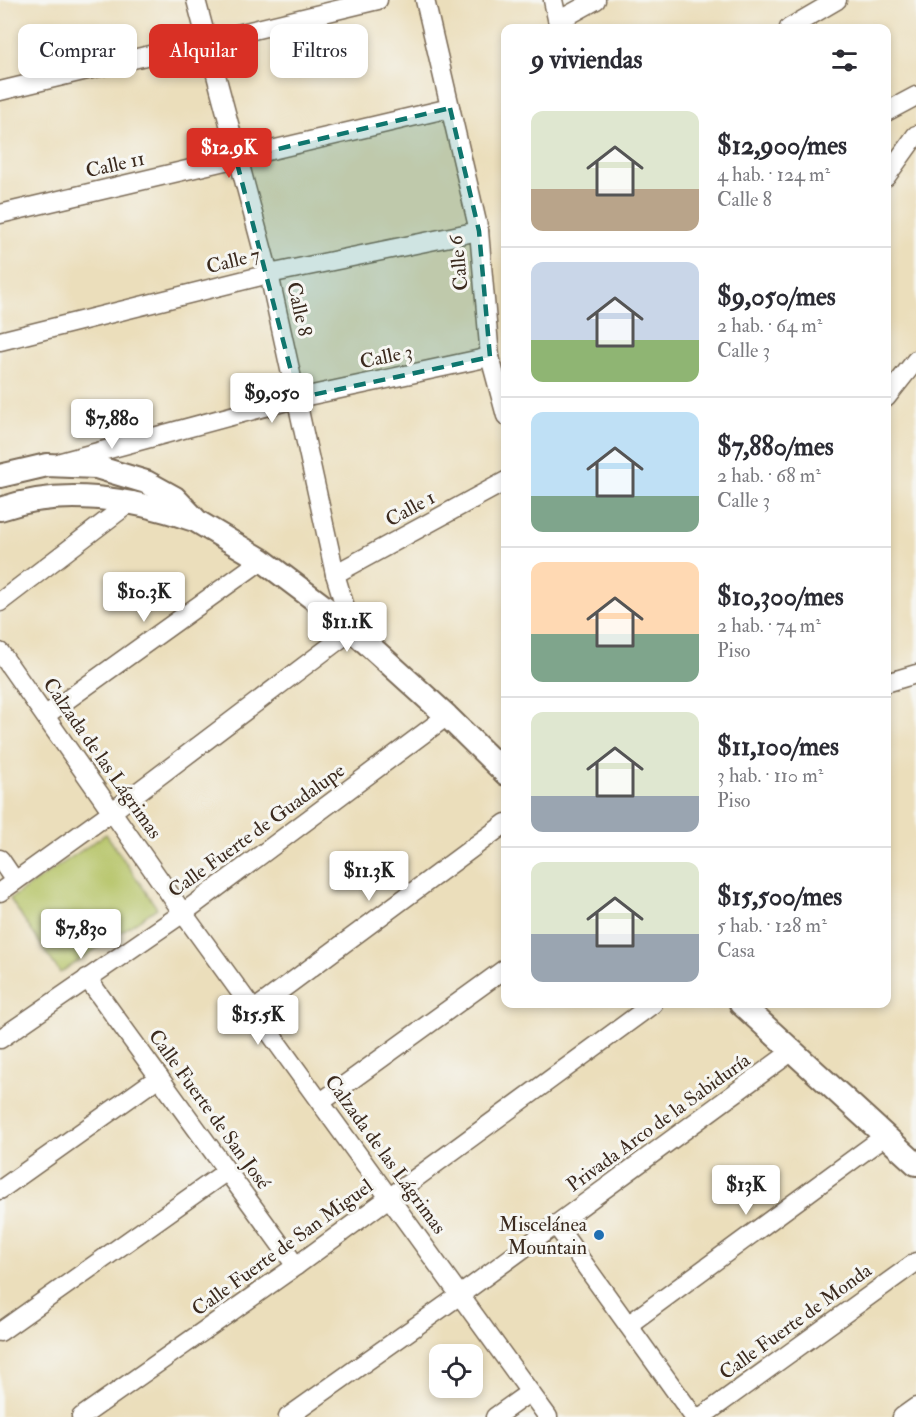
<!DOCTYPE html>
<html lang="es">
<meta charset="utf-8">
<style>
body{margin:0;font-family:"IM FELL Double Pica",serif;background:#f7f7f7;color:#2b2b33;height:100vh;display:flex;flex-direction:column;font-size:22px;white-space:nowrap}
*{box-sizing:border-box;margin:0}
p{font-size:20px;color:#7c7c81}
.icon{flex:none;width:33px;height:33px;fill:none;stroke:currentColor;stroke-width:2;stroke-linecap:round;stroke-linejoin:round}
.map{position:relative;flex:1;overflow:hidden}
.details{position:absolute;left:501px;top:24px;width:390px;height:984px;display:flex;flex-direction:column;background:#fff;border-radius:12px;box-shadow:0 3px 9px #0003}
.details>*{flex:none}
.hud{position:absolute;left:18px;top:24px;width:393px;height:54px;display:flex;gap:12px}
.tools{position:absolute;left:429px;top:1344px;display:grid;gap:12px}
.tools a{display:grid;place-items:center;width:54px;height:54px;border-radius:12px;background:#fff;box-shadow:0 3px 9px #0003;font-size:30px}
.price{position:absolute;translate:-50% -51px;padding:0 14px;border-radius:6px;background:#fff;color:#222;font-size:20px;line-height:39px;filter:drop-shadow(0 2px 3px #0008)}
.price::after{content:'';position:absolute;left:50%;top:36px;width:18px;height:14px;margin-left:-9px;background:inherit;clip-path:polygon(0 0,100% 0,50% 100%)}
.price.on{background:#d93025;color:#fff}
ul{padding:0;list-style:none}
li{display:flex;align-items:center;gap:18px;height:150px;padding:0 30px}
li+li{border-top:2px solid #e1e1e2}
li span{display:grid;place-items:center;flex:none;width:168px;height:120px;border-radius:12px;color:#555}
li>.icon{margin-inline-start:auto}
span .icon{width:72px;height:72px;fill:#fffc;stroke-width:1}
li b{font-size:26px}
h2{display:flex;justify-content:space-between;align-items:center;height:72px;padding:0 30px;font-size:26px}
.pill{padding:0 21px;border-radius:12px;background:#fff;box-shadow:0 3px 9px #0003;font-size:21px;line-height:54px}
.pill.on{background:#d93025;color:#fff}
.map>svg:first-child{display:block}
.green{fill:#b4c264;stroke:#787641;stroke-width:1.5}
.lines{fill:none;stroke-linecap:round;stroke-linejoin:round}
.minor-casing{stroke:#796955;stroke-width:21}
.tertiary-casing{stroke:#796955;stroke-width:26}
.minor{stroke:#fff;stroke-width:18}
.tertiary{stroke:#fff;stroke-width:22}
.marked{fill:#0f766e;fill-opacity:0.2;stroke:#0f766e;stroke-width:4.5;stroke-dasharray:12 8;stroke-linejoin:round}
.poi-dot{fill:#1f6fb2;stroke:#f6f6f2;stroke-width:2}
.labels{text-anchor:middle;stroke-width:6;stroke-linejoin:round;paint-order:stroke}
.street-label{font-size:20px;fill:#3b2a1e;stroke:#f6f6f2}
.poi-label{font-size:20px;fill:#3b2a1e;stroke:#f6f6f2;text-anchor:end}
</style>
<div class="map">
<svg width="916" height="1417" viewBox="0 0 916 1417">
<rect width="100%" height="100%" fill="#f6f6f2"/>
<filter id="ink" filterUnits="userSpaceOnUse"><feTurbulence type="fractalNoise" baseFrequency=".0167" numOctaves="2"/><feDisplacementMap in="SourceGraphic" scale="12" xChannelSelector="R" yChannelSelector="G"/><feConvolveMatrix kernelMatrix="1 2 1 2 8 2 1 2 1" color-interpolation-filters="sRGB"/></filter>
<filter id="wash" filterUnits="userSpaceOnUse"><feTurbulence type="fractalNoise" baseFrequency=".008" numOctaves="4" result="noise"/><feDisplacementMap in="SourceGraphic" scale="24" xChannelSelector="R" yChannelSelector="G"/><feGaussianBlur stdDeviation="1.35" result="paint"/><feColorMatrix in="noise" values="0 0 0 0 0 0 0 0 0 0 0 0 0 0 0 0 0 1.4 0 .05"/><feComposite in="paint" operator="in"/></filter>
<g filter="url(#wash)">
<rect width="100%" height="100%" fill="#ebdebb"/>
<path class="green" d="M106,834L157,908L60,973L10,899Z"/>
</g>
<g filter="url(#ink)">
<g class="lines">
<defs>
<g id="minor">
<path d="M425,0L479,231L490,357L506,416"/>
<path d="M553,0L559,28"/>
<path d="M558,21L596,0"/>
<path d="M789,28L837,0"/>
<path d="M0,91L378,0"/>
<path d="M886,112L916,96"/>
<path d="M886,177L916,135"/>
<path d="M0,214L450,108"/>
<path d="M0,341L269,274L479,231"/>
<path d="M886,398L916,360"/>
<path d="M61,462L298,398L490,357"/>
<path d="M335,574L506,481"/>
<path d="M0,602L132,501"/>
<path d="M0,652L183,913L548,1417"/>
<path d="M886,683L916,674"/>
<path d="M46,715L262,560"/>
<path d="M0,859L15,881"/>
<path d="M0,892L114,810L352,630L335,574L269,274L196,0"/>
<path d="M87,978L296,1266"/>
<path d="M254,1010L506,823"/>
<path d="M0,1039L183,913L447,716"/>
<path d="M321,1102L506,968"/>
<path d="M0,1190L159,1077"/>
<path d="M556,1225L694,1417"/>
<path d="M628,1325L885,1136"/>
<path d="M0,1332L227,1171"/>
<path d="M81,1417L296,1266L653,1004"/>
<path d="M288,1417L460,1295L791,1052"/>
<path d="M495,1417L530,1392"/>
<path d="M701,1417L916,1262"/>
<path d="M902,1417L916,1407"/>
</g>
<g id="tertiary">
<path d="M0,476L47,465L96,467L146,482L175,498L198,522L262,560L339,618L447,716L506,774"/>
<path d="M0,509C63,487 129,498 191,519"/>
<path d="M741,1004L916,1164"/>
</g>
</defs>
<use href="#minor" class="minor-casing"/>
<use href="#tertiary" class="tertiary-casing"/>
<use href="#minor" class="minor"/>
<use href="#tertiary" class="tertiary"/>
</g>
</g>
<path class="marked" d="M450,108L479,231L490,357L298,398L236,159Z"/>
<circle class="poi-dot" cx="599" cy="1235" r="6"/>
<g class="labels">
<g class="street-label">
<text transform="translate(115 164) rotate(-13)" y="7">Calle 11</text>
<text transform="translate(233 260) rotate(-14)" y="7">Calle 7</text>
<text transform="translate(458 263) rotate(-96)" y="7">Calle 6</text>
<text transform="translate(300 309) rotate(77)" y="7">Calle 8</text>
<text transform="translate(386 356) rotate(-12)" y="7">Calle 3</text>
<text transform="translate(410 508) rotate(-29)" y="7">Calle 1</text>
<text transform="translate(103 758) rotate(55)" y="7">Calzada de las Lágrimas</text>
<text transform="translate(256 830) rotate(-36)" y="7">Calle Fuerte de Guadalupe</text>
<text transform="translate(210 1109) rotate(54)" y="7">Calle Fuerte de San José</text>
<text transform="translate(658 1122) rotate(-36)" y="7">Privada Arco de la Sabiduría</text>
<text transform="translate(386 1154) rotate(54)" y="7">Calzada de las Lágrimas</text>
<text transform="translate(282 1247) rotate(-36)" y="7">Calle Fuerte de San Miguel</text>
<text transform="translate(795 1321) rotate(-36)" y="7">Calle Fuerte de Monda</text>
</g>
<g class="poi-label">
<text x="587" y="1231">Miscelánea<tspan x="587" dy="23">Mountain</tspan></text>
</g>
</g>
</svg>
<div class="tools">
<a><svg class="icon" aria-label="locate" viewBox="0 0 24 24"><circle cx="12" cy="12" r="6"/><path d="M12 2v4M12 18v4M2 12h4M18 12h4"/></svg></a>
</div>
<b class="price on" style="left:229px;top:179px">$12.9K</b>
<b class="price" style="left:272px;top:424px">$9,050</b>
<b class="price" style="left:112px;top:450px">$7,880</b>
<b class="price" style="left:144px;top:623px">$10.3K</b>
<b class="price" style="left:347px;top:653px">$11.1K</b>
<b class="price" style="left:369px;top:902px">$11.3K</b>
<b class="price" style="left:81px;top:960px">$7,830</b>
<b class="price" style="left:258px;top:1046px">$15.5K</b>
<b class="price" style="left:746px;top:1216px">$13K</b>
<div class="hud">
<a class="pill">Comprar</a>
<a class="pill on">Alquilar</a>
<a class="pill">Filtros</a>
</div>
<section class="details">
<h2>9 viviendas<svg class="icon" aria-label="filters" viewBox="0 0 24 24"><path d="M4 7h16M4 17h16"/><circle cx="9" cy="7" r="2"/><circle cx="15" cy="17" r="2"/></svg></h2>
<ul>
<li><span style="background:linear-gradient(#dfe7d0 65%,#b9a48a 0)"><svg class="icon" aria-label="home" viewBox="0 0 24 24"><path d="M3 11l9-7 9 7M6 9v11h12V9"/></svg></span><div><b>$12,900/mes</b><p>4 hab. · 124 m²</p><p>Calle 8</p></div></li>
<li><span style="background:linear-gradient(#c9d6e8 65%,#8fb573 0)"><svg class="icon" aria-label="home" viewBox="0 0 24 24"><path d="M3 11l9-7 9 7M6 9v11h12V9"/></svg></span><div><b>$9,050/mes</b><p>2 hab. · 64 m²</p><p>Calle 3</p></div></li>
<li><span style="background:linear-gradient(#bfe0f5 70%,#7fa58c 0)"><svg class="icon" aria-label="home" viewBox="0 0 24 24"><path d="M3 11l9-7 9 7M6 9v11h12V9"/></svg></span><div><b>$7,880/mes</b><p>2 hab. · 68 m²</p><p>Calle 3</p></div></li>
<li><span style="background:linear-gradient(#ffd9b3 60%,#7fa58c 0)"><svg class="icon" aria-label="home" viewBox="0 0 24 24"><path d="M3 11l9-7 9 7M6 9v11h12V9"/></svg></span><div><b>$10,300/mes</b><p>2 hab. · 74 m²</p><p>Piso</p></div></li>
<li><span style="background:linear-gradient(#dfe7d0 70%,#9aa5b1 0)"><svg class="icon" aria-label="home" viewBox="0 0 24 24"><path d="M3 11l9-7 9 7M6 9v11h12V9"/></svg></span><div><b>$11,100/mes</b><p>3 hab. · 110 m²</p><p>Piso</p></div></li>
<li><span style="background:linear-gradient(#dfe7d0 60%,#9aa5b1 0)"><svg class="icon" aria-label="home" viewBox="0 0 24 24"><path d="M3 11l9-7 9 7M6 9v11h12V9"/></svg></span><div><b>$15,500/mes</b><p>5 hab. · 128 m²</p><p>Casa</p></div></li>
</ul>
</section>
</div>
